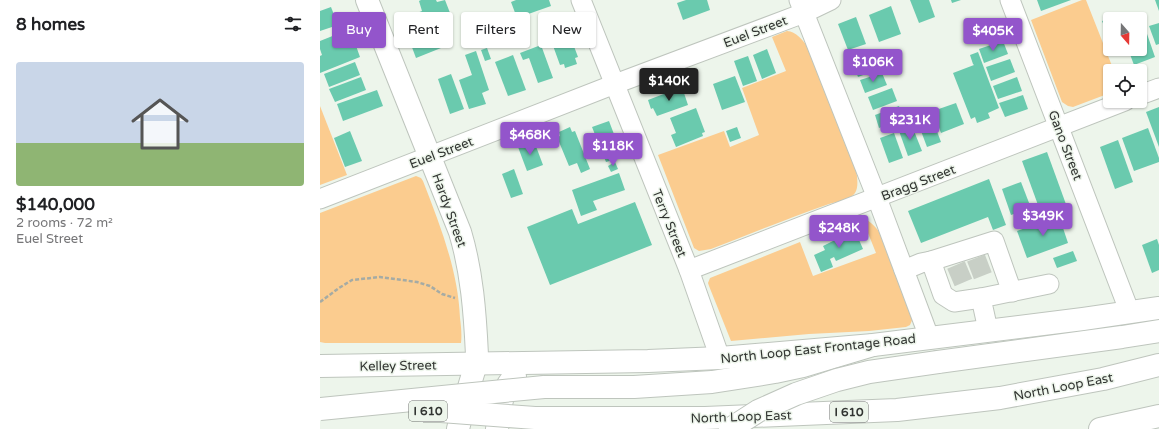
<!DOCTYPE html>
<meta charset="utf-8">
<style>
body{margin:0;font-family:"Varela Round",sans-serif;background:#f6f6f6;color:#202124;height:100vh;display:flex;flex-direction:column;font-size:15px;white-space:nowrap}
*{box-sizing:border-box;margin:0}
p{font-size:13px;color:#757577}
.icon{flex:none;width:22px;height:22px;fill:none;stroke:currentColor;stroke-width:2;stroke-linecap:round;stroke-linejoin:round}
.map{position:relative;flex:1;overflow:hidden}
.details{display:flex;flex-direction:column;background:#fff;width:320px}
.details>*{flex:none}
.banner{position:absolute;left:12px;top:12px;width:380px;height:36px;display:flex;gap:8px}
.needle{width:26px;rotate:160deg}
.buttons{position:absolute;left:783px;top:12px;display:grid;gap:8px}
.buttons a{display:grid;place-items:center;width:44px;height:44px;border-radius:4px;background:#fff;box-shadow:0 1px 3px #0004;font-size:20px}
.price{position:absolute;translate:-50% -34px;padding:0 9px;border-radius:4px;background:#9355cb;color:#fff;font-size:13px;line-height:26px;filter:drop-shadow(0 1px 2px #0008)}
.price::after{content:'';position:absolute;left:50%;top:24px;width:12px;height:9px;margin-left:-6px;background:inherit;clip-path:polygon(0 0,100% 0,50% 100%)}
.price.active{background:#222;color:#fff}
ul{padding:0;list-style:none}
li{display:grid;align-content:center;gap:8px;height:212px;padding:0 16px}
li span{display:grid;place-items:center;height:124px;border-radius:4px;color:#555}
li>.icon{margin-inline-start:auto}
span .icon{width:72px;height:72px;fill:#fffc;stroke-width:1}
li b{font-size:17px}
h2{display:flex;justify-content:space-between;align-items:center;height:48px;padding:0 16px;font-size:17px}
.chip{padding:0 14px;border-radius:4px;background:#fff;box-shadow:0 1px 3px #0004;font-size:14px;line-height:36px}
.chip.active{background:#9355cb;color:#fff}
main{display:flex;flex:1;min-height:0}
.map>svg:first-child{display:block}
.green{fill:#fbcc8f}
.building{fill:#6acaae}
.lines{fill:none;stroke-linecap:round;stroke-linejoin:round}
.minor-tunnel{stroke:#c8cfc6;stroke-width:19;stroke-dasharray:19 10;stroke-linecap:butt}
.minor-casing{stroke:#bec5bd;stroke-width:21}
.major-casing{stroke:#bec5bd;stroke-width:24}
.highway-casing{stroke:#bec5bd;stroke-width:24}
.path{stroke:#a5aba4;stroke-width:2.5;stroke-dasharray:4 2;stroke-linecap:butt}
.minor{stroke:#fff;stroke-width:19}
.major{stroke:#fff;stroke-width:22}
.highway{stroke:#fff;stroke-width:22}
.highway-bridge-casing{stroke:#bec5bd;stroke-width:24;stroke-linecap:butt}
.highway-bridge{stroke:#fff;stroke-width:22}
.labels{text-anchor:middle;stroke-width:3;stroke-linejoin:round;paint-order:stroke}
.shield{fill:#edf5eb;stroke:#6a6f6a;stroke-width:1}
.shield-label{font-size:12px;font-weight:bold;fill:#323532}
.street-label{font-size:13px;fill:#323532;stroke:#edf5eb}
</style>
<main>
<section class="details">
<h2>8 homes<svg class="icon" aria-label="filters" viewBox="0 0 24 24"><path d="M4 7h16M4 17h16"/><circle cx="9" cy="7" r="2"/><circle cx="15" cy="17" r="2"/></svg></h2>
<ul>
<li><span style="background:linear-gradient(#c9d6e8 65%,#8fb573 0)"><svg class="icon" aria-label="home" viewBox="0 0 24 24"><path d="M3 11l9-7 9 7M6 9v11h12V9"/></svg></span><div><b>$140,000</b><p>2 rooms · 72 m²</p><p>Euel Street</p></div></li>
</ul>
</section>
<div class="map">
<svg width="839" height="429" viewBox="0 0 839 429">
<rect width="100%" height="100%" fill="#edf5eb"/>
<g class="green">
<path d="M762,0H766L794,71H790V93L753,107L748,106L742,102L711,20Z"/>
<path d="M467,31C476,31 483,41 488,47L536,169C537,176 539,187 535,193C529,201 518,201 509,204C469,218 430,234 391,249L379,251L374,248L338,155L404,131L410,147L439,135L422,88L466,71L452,37Z"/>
<path d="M0,106L27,175L0,185Z"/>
<path d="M96,176L101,178L103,181C120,225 138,270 140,318C141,326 142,335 141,343H5L0,342V213Z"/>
<path d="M542,218C551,220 559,231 564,239L593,318L590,325L586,327L549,331L489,334L411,341L389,286L388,283L390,278L480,242L493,276L556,253Z"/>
</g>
<g class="building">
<path d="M101,0H116L117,2L125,0L132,18L89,35L82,19L102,11L99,1Z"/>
<path d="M196,0H229L231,6L197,18L191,2Z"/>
<path d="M366,0H387L390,10L363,20L357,3Z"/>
<path d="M590,0H609L615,17L599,23Z"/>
<path d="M631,0H641L632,3Z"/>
<path d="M717,0H751L721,11Z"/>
<path d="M835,0H839V11Z"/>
<path d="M571,6L581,34L559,42L549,15Z"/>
<path d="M11,7L18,25L0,31V11Z"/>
<path d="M797,16L799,19H790V36H788L782,21Z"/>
<path d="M536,17L546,44L528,50L518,24Z"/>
<path d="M839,23V44L836,45L829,26Z"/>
<path d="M246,25L258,57L255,58L257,64L245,68L244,64L240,65L228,32Z"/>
<path d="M30,29L40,57L0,73V56L2,55L0,49V41Z"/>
<path d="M826,31L835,57L814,65L808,49H820V33Z"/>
<path d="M116,33L121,48L96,58L90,42Z"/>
<path d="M683,41L688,54L664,63L659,49Z"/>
<path d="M221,45L233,78L218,83L209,58L203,60L200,53Z"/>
<path d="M167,48L171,59L165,61L161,50Z"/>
<path d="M447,49L456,73L442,79L433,55Z"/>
<path d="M156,51L169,90L162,93L166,104L149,109L139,80L152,75L145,55Z"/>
<path d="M553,52L559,69L538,77L532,60Z"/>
<path d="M658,52L679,108L668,113L670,118L657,123L655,117L651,119L633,73L654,65L653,64L650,55Z"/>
<path d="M193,55L206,90L188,96L175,62Z"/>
<path d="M428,56L437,81L423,86L414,61Z"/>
<path d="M690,59L695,72L671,81L666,67Z"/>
<path d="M35,62L40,75L9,87L4,74Z"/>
<path d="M562,73L567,85L545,93L540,80Z"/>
<path d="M131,74L144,109L130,114L118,79Z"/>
<path d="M415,76L425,102L402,110L393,84Z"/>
<path d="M41,77L46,90L15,102L9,89Z"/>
<path d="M697,77L702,91L678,99L673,86Z"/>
<path d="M362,87L368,105L337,116L333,108L331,109L328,100Z"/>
<path d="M572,88L577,101L553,110L548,97Z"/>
<path d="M57,90L63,106L23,121L17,104Z"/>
<path d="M703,95L708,109L685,117L679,103Z"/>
<path d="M636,103L644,124L621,133L613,111Z"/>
<path d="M579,106L584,119L559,128L555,115Z"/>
<path d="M839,107V147L826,112Z"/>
<path d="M376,108L385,132L382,133L383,136L356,147L351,135L356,133L350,118Z"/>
<path d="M612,118L621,142L607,147L598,123Z"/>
<path d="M289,121L300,150L291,154L293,160L286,162L272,127Z"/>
<path d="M592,126L602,151L588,156L579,131Z"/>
<path d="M250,127L252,132L255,131L270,169L261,173L257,163L249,166L237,137L240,136L239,132Z"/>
<path d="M417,127L421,138L410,142L406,131Z"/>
<path d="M828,128L839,158V162L814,171L802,138Z"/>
<path d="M30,131L42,161L25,167L14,138Z"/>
<path d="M574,133L583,158L569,163L560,138Z"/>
<path d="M798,140L813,182L795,189L780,147Z"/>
<path d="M214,141L223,165L207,171L198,147Z"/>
<path d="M727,152L747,207L722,216L702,161Z"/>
<path d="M295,162L298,169L291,172L288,166Z"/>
<path d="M194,169L203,194L191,198L182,174Z"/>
<path d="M299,173L305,190L273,201L277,210L261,216L252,190Z"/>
<path d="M669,179L686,225L673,230L668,217L601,243L588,211Z"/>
<path d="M701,182L711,208L691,215L682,189Z"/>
<path d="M315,202L332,245L230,285L207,227L252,209L258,224Z"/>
<path d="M739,216L748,243L707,258L697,231Z"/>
<path d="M533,226L543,249L516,261L514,257L510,259L513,267L501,272L494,255L505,250L503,246L515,240L513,236Z"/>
<path d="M837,239L839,245V270L832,273L822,245Z"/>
<path d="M753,251L757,261L737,268L733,258Z"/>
</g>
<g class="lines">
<g class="minor-tunnel">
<path d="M656,258L666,284"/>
<path d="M636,265L647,291"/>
</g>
<defs>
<g id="minor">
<path d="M261,0L369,270L400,358"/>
<path d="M479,0L557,198L609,337"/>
<path d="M690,0L810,313"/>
<path d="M820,95L839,88"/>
<path d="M0,199L295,84L484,13L511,0"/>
<path d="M611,261L623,295L634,302L661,298"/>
<path d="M369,270L805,101"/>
<path d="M584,270L601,263L611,261L674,241L692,292"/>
<path d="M668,330L661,298L729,284"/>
</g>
<g id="major">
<path d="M47,0L140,232C152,272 155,313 157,355L156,364L146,397L138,429"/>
<path d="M0,366L328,361L400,358L553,345L763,319L839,308"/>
<path d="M177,429C180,412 181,388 195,376"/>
</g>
<g id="highway">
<path d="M618,362L802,337L839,331"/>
<path d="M224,387H314L392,382L455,372L483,366L553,345"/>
<path d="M215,418H385L577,410L680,398L783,379L839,365"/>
<path d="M780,429L839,416"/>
</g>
</defs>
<use href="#minor" class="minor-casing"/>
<use href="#major" class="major-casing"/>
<use href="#highway" class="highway-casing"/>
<path class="path" d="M0,302L19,288L32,280L60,277L97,282L110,286L122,294L135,298"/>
<use href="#minor" class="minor"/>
<use href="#major" class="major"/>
<use href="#highway" class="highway"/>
<defs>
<g id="highway-bridge">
<path d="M0,409L224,387"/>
<path d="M103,411H121L215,418"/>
<path d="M410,429L438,411L476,394L517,380L549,372L618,362"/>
</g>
</defs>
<use href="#highway-bridge" class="highway-bridge-casing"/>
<use href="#highway-bridge" class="highway-bridge"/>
</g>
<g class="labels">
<g class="shield">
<rect x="89" y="401" width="38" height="20" rx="3"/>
<rect x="510" y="402" width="38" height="20" rx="3"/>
</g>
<g class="shield-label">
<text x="108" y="415">I 610</text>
<text x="529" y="416">I 610</text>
</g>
<g class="street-label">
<text transform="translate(435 31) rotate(-21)" y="5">Euel Street</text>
<text transform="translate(746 145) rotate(69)" y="5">Gano Street</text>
<text transform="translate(121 152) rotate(-21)" y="5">Euel Street</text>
<text transform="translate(598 182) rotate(-21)" y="5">Bragg Street</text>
<text transform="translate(130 210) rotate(70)" y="5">Hardy Street</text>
<text transform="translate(350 223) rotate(68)" y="5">Terry Street</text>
<text transform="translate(498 348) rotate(-6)" y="5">North Loop East Frontage Road</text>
<text transform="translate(78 365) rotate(-1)" y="5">Kelley Street</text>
<text transform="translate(743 386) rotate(-11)" y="5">North Loop East</text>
<text transform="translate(421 416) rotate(-2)" y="5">North Loop East</text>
</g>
</g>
</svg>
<div class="buttons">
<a><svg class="needle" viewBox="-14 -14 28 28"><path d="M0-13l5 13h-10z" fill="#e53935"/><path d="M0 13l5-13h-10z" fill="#757577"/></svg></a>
<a><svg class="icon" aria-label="locate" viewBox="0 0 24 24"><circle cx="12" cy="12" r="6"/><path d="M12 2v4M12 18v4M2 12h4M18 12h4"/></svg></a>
</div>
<b class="price" style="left:673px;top:52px">$405K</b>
<b class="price" style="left:553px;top:83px">$106K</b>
<b class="price active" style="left:349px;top:102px">$140K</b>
<b class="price" style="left:590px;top:141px">$231K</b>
<b class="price" style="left:210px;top:156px">$468K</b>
<b class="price" style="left:293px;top:167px">$118K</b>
<b class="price" style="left:723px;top:237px">$349K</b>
<b class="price" style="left:519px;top:249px">$248K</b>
<div class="banner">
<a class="chip active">Buy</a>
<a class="chip">Rent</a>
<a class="chip">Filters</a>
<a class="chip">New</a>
</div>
</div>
</main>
